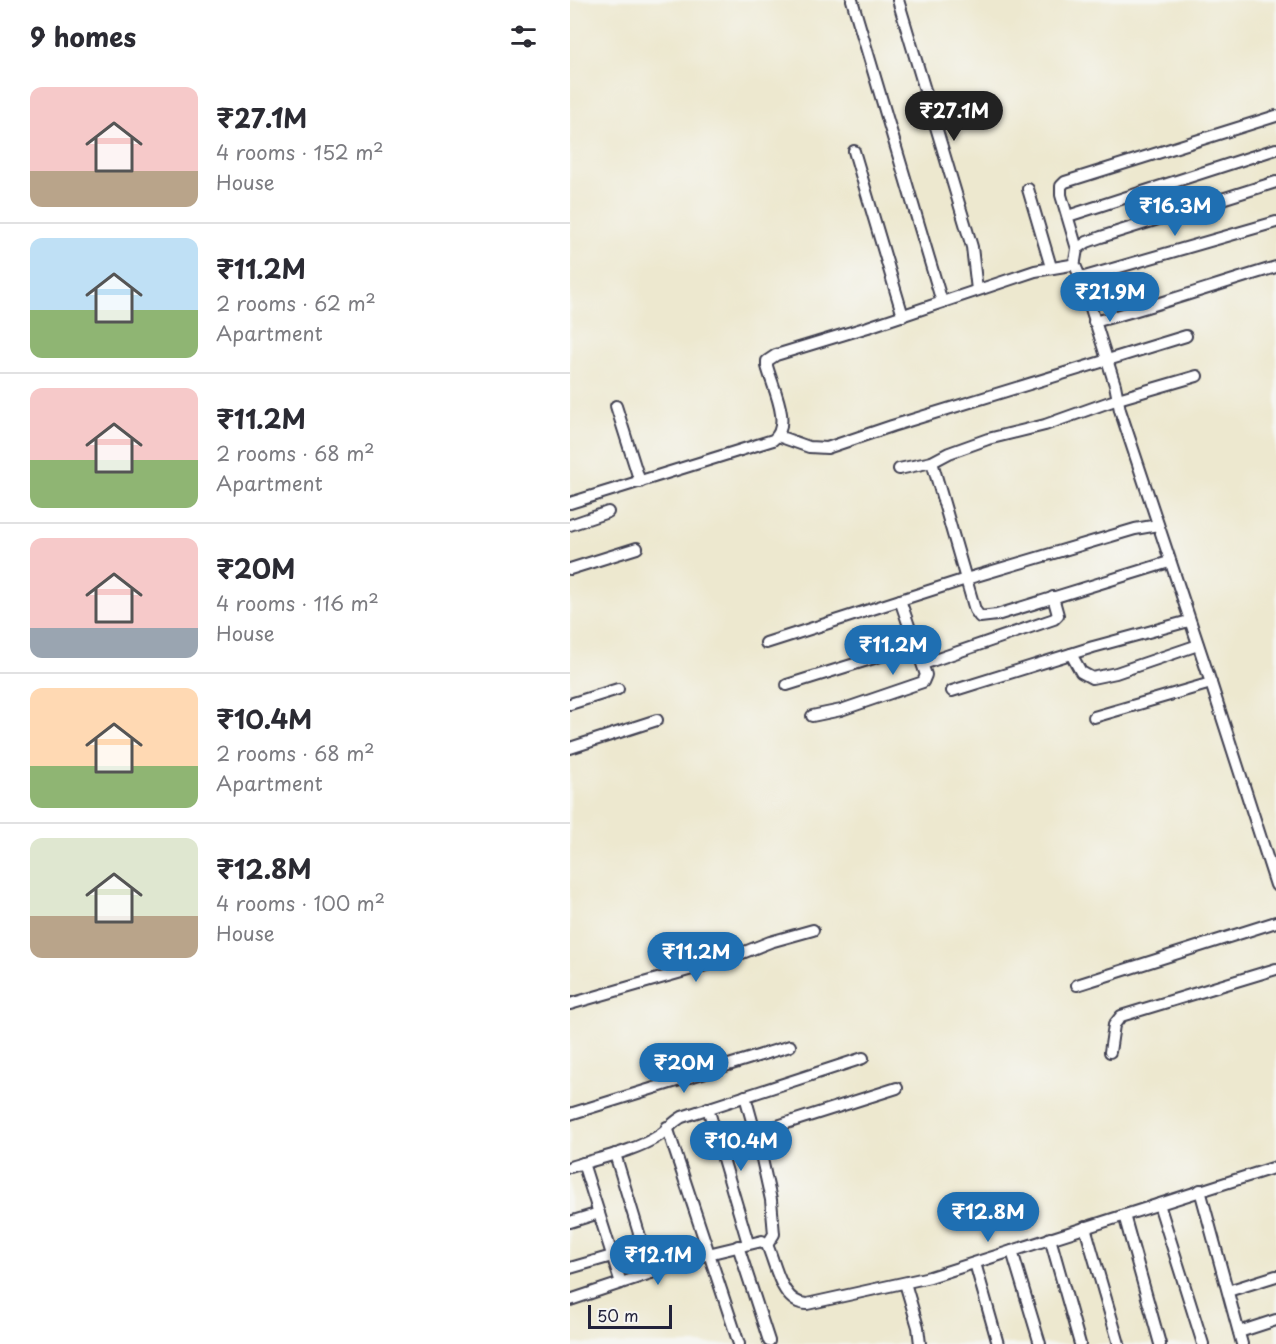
<!DOCTYPE html>
<meta charset="utf-8">
<style>
body{margin:0;font-family:"Playpen Sans",sans-serif;background:#f7f7f7;color:#2b2b33;height:100vh;display:flex;flex-direction:column;font-size:22px;white-space:nowrap}
*{box-sizing:border-box;margin:0}
p{font-size:20px;color:#7c7c81}
.icon{flex:none;width:33px;height:33px;fill:none;stroke:currentColor;stroke-width:2;stroke-linecap:round;stroke-linejoin:round}
.map{position:relative;flex:1;overflow:hidden}
.details{display:flex;flex-direction:column;background:#fff;width:570px}
.details>*{flex:none}
.scale{position:absolute;left:18px;bottom:15px;width:84px;box-sizing:border-box;padding-left:6px;border:3px solid #22223b;border-top:0;font-size:16px;line-height:21px;white-space:nowrap;color:#22223b;-webkit-text-stroke:4px #f6f6f2;paint-order:stroke}
.price{position:absolute;translate:-50% -51px;padding:0 14px;border-radius:21px;background:#1f6fb2;color:#fff;font-size:20px;line-height:39px;filter:drop-shadow(0 2px 3px #0008)}
.price::after{content:'';position:absolute;left:50%;top:36px;width:18px;height:14px;margin-left:-9px;background:inherit;clip-path:polygon(0 0,100% 0,50% 100%)}
.price.active{background:#222;color:#fff}
ul{padding:0;list-style:none}
li{display:flex;align-items:center;gap:18px;height:150px;padding:0 30px}
li+li{border-top:2px solid #e1e1e2}
li span{display:grid;place-items:center;flex:none;width:168px;height:120px;border-radius:12px;color:#555}
li>.icon{margin-inline-start:auto}
span .icon{width:72px;height:72px;fill:#fffc;stroke-width:1}
li b{font-size:26px}
h2{display:flex;justify-content:space-between;align-items:center;height:72px;padding:0 30px;font-size:26px}
main{display:flex;flex:1;min-height:0}
.map>svg:first-child{display:block}
.lines{fill:none;stroke-linecap:round;stroke-linejoin:round}
.street-casing{stroke:#404051;stroke-width:14}
.street{stroke:#fff;stroke-width:10}
</style>
<main>
<section class="details">
<h2>9 homes<svg class="icon" aria-label="filters" viewBox="0 0 24 24"><path d="M4 7h16M4 17h16"/><circle cx="9" cy="7" r="2"/><circle cx="15" cy="17" r="2"/></svg></h2>
<ul>
<li><span style="background:linear-gradient(#f6c9c9 70%,#b9a48a 0)"><svg class="icon" aria-label="home" viewBox="0 0 24 24"><path d="M3 11l9-7 9 7M6 9v11h12V9"/></svg></span><div><b>₹27.1M</b><p>4 rooms · 152 m²</p><p>House</p></div></li>
<li><span style="background:linear-gradient(#bfe0f5 60%,#8fb573 0)"><svg class="icon" aria-label="home" viewBox="0 0 24 24"><path d="M3 11l9-7 9 7M6 9v11h12V9"/></svg></span><div><b>₹11.2M</b><p>2 rooms · 62 m²</p><p>Apartment</p></div></li>
<li><span style="background:linear-gradient(#f6c9c9 60%,#8fb573 0)"><svg class="icon" aria-label="home" viewBox="0 0 24 24"><path d="M3 11l9-7 9 7M6 9v11h12V9"/></svg></span><div><b>₹11.2M</b><p>2 rooms · 68 m²</p><p>Apartment</p></div></li>
<li><span style="background:linear-gradient(#f6c9c9 75%,#9aa5b1 0)"><svg class="icon" aria-label="home" viewBox="0 0 24 24"><path d="M3 11l9-7 9 7M6 9v11h12V9"/></svg></span><div><b>₹20M</b><p>4 rooms · 116 m²</p><p>House</p></div></li>
<li><span style="background:linear-gradient(#ffd9b3 65%,#8fb573 0)"><svg class="icon" aria-label="home" viewBox="0 0 24 24"><path d="M3 11l9-7 9 7M6 9v11h12V9"/></svg></span><div><b>₹10.4M</b><p>2 rooms · 68 m²</p><p>Apartment</p></div></li>
<li><span style="background:linear-gradient(#dfe7d0 65%,#b9a48a 0)"><svg class="icon" aria-label="home" viewBox="0 0 24 24"><path d="M3 11l9-7 9 7M6 9v11h12V9"/></svg></span><div><b>₹12.8M</b><p>4 rooms · 100 m²</p><p>House</p></div></li>
</ul>
</section>
<div class="map">
<svg width="706" height="1344" viewBox="0 0 706 1344">
<rect width="100%" height="100%" fill="#f6f6f2"/>
<filter id="ink" filterUnits="userSpaceOnUse"><feTurbulence type="fractalNoise" baseFrequency=".0167" numOctaves="2"/><feDisplacementMap in="SourceGraphic" scale="12" xChannelSelector="R" yChannelSelector="G"/><feConvolveMatrix kernelMatrix="1 2 1 2 8 2 1 2 1" color-interpolation-filters="sRGB"/></filter>
<filter id="wash" filterUnits="userSpaceOnUse"><feTurbulence type="fractalNoise" baseFrequency=".008" numOctaves="4" result="noise"/><feDisplacementMap in="SourceGraphic" scale="24" xChannelSelector="R" yChannelSelector="G"/><feGaussianBlur stdDeviation="1.35" result="paint"/><feColorMatrix in="noise" values="0 0 0 0 0 0 0 0 0 0 0 0 0 0 0 0 0 1.4 0 .05"/><feComposite in="paint" operator="in"/></filter>
<g filter="url(#wash)">
<rect width="100%" height="100%" fill="#ede8cf"/>
</g>
<g filter="url(#ink)">
<g class="lines">
<defs>
<g id="street">
<path d="M282,0L372,302"/>
<path d="M328,0L402,247L407,290"/>
<path d="M284,151L333,316"/>
<path d="M458,189L481,267"/>
<path d="M498,216L706,149"/>
<path d="M507,249L517,242L531,237L706,182"/>
<path d="M504,263L514,286L545,385L550,410L641,683L706,885"/>
<path d="M511,278L706,222"/>
<path d="M524,322C586,306 645,285 706,267"/>
<path d="M46,406L70,482"/>
<path d="M208,436L239,447L257,448L322,426L616,336"/>
<path d="M362,462L405,610L410,617L427,615L599,562"/>
<path d="M329,469L362,462L379,453L418,439L475,425L548,399L627,376"/>
<path d="M0,503L203,440C223,425 202,386 197,366V361L206,355L298,327L465,271L501,265L505,261L507,249L491,195V186L495,182L706,116"/>
<path d="M0,525L38,512"/>
<path d="M0,569L67,548"/>
<path d="M196,643L396,579L565,529L588,525"/>
<path d="M501,654L511,672L522,678L546,673L628,645"/>
<path d="M353,664L484,619L488,615L483,597"/>
<path d="M217,685L346,645"/>
<path d="M382,691L523,647L619,621"/>
<path d="M0,704L48,689"/>
<path d="M242,716L271,710L353,682L356,675L330,600"/>
<path d="M524,717L641,683"/>
<path d="M0,748L87,720"/>
<path d="M507,985L706,922"/>
<path d="M0,1004L157,959L200,942L243,930"/>
<path d="M540,1052L544,1025L551,1016L706,969"/>
<path d="M175,1096L190,1150L201,1200L204,1234L197,1245"/>
<path d="M138,1108L178,1243"/>
<path d="M0,1114L220,1046"/>
<path d="M97,1127L169,1344"/>
<path d="M185,1133L327,1088"/>
<path d="M45,1154L81,1273"/>
<path d="M13,1163L51,1283"/>
<path d="M0,1167C29,1158 64,1152 90,1135C98,1129 103,1122 112,1117L293,1058"/>
<path d="M630,1190L672,1344"/>
<path d="M589,1204L633,1344"/>
<path d="M554,1215L590,1344"/>
<path d="M0,1222L29,1213"/>
<path d="M515,1227L549,1344"/>
<path d="M480,1238L510,1344"/>
<path d="M168,1246L199,1341"/>
<path d="M442,1251L470,1344"/>
<path d="M405,1263L428,1344"/>
<path d="M0,1268L42,1256"/>
<path d="M335,1283L348,1327L350,1344"/>
<path d="M658,1291L706,1276"/>
<path d="M0,1300L138,1254L192,1241L197,1245C206,1264 211,1304 237,1304L360,1277L706,1167"/>
<path d="M669,1332L706,1320"/>
</g>
</defs>
<use href="#street" class="street-casing"/>
<use href="#street" class="street"/>
</g>
</g>
</svg>
<div class="scale">50 m</div>
<b class="price active" style="left:384px;top:142px">₹27.1M</b>
<b class="price" style="left:605px;top:237px">₹16.3M</b>
<b class="price" style="left:540px;top:323px">₹21.9M</b>
<b class="price" style="left:323px;top:676px">₹11.2M</b>
<b class="price" style="left:126px;top:983px">₹11.2M</b>
<b class="price" style="left:114px;top:1094px">₹20M</b>
<b class="price" style="left:171px;top:1172px">₹10.4M</b>
<b class="price" style="left:418px;top:1243px">₹12.8M</b>
<b class="price" style="left:88px;top:1286px">₹12.1M</b>
</div>
</main>
